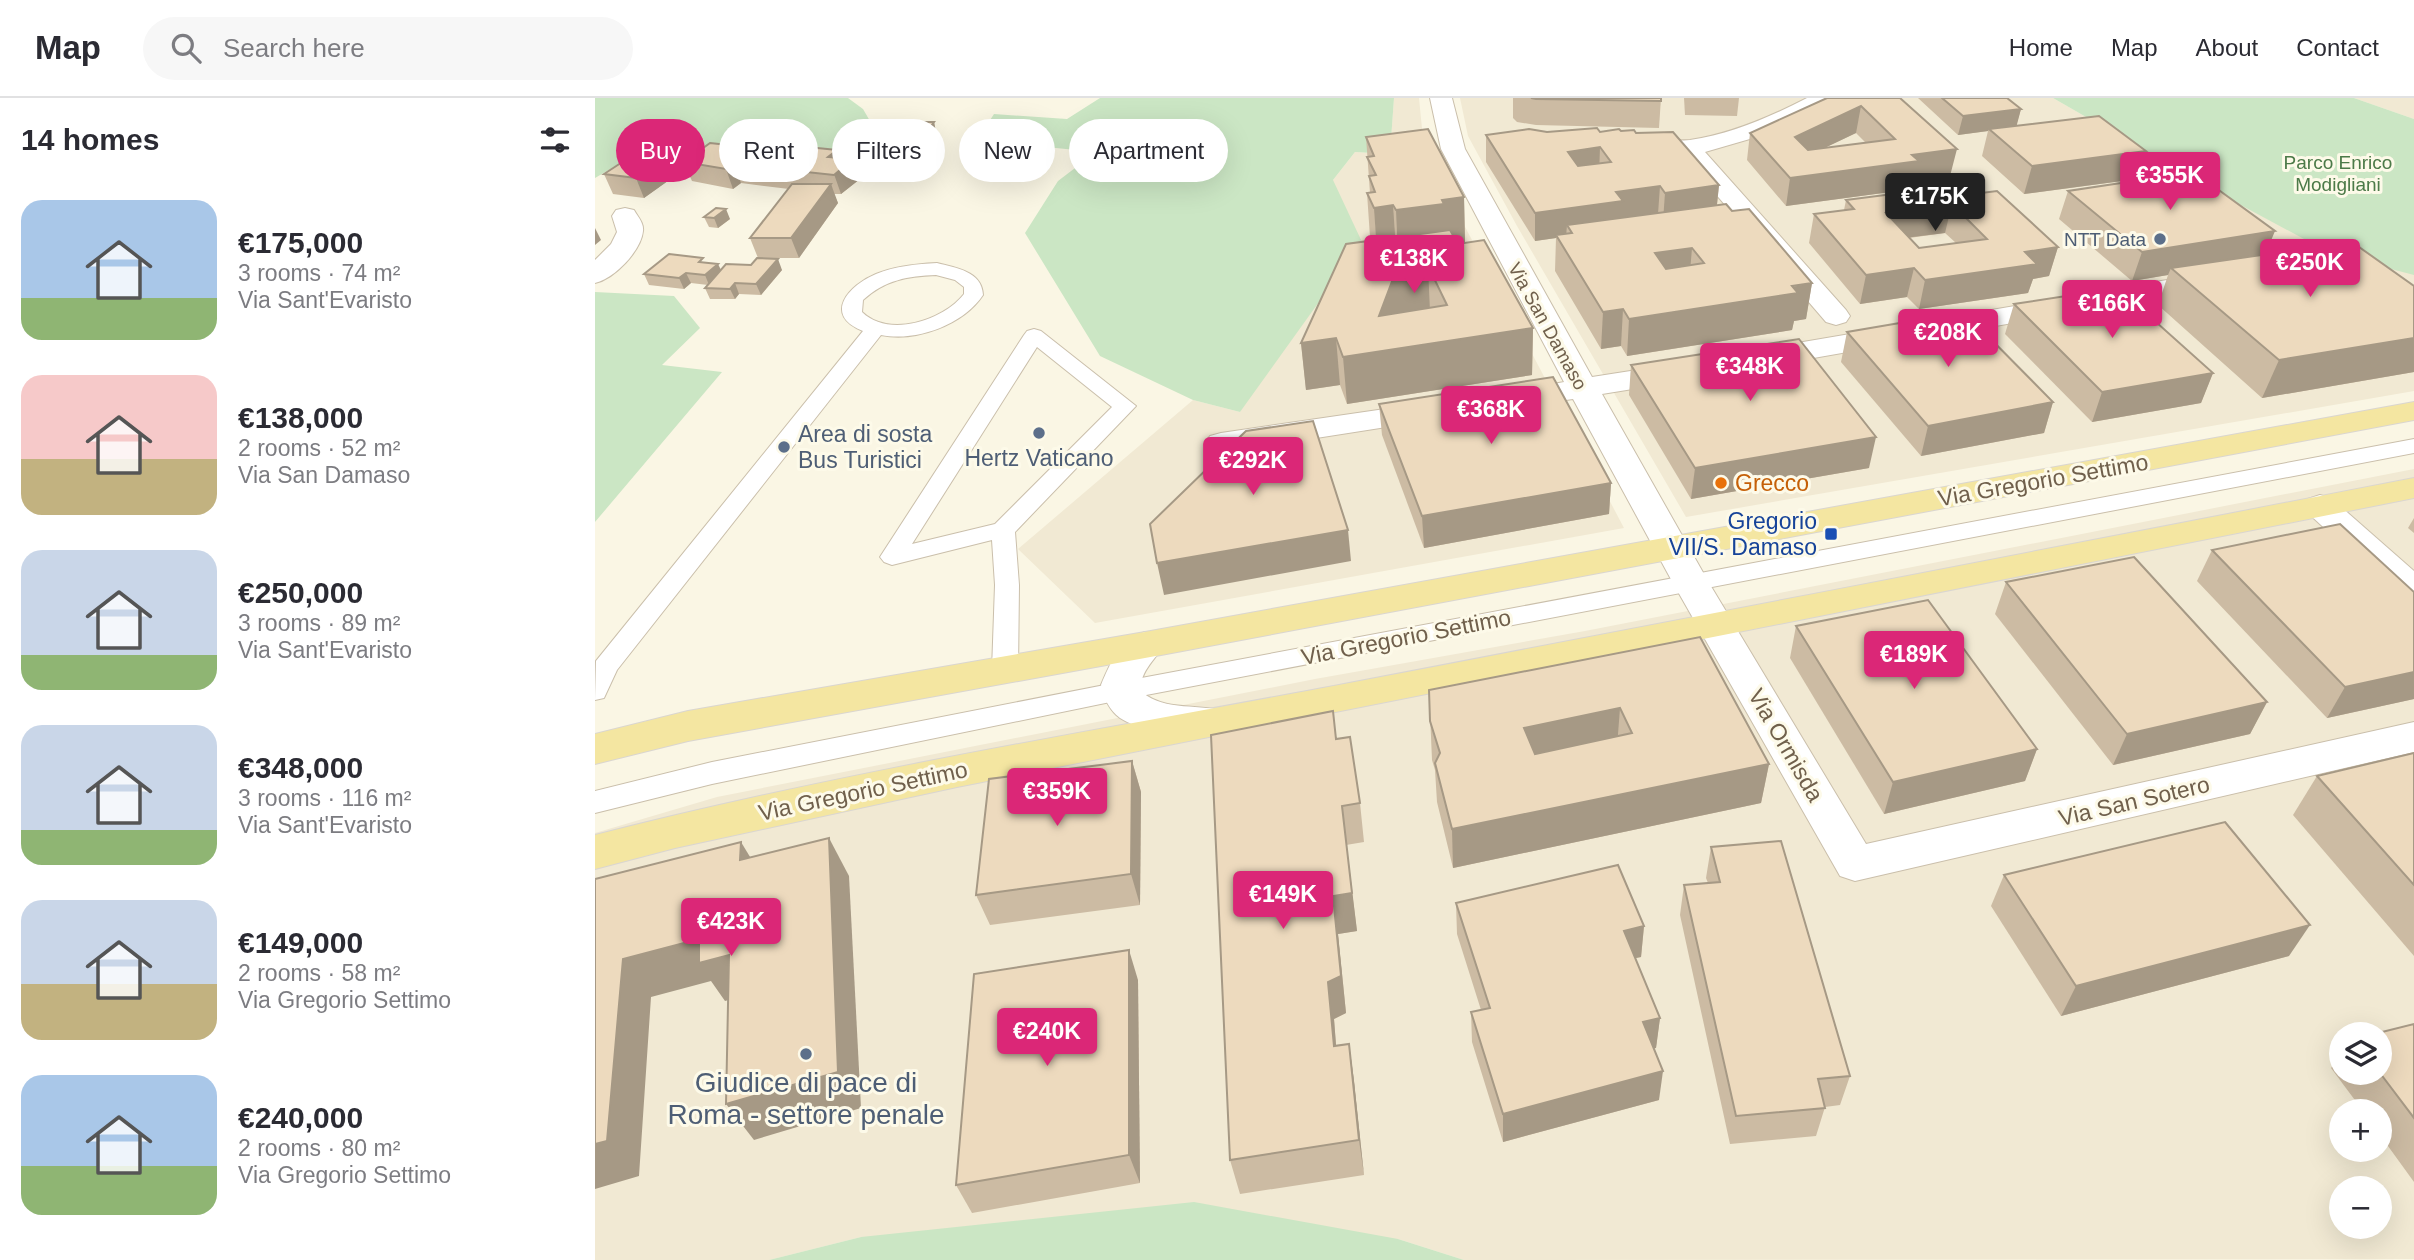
<!DOCTYPE html>
<meta charset="utf-8">
<style>
body{margin:0;font-family:Arial,sans-serif;background:#f7f7f7;color:#2b2b33;height:100vh;display:flex;flex-direction:column;font-size:26px;white-space:nowrap}
*{box-sizing:border-box;margin:0}
p{font-size:23px;color:#7c7c81}
.icon{flex:none;width:38px;height:38px;fill:none;stroke:currentColor;stroke-width:2;stroke-linecap:round;stroke-linejoin:round}
.map{position:relative;flex:1;overflow:hidden}
.sheet{display:flex;flex-direction:column;background:#fff;width:595px}
.sheet>*{flex:none}
.guide{position:absolute;left:21px;top:21px;width:665px;height:63px;display:flex;gap:14px}
.controls{position:absolute;left:1734px;top:924px;display:grid;gap:14px}
.controls a{display:grid;place-items:center;width:63px;height:63px;border-radius:50%;background:#fff;box-shadow:0 7px 28px #0002;font-size:35px}
.price{position:absolute;translate:-50% -60px;padding:0 16px;border-radius:7px;background:#db2777;color:#fff;font-size:23px;line-height:46px;filter:drop-shadow(0 2px 4px #0008)}
.price::after{content:'';position:absolute;left:50%;top:42px;width:21px;height:16px;margin-left:-10px;background:inherit;clip-path:polygon(0 0,100% 0,50% 100%)}
.price.on{background:#222;color:#fff}
ul{padding:0;list-style:none}
li{display:flex;align-items:center;gap:21px;height:175px;padding:0 21px}
li span{display:grid;place-items:center;flex:none;width:196px;height:140px;border-radius:21px;color:#555}
li>.icon{margin-inline-start:auto}
span .icon{width:84px;height:84px;fill:#fffc;stroke-width:1}
li b{font-size:30px}
h2{display:flex;justify-content:space-between;align-items:center;height:84px;padding:0 21px;font-size:30px}
.pill{padding:0 24px;border-radius:32px;background:#fff;box-shadow:0 7px 28px #0002;font-size:24px;line-height:63px}
.pill.on{background:#db2777;color:#fff}
header{display:flex;align-items:center;gap:42px;box-sizing:border-box;height:98px;padding:0 35px;background:#fff;border-bottom:2px solid #e1e1e2}
header strong{font-size:33px}
nav{display:flex;gap:38px;margin-inline-start:auto;font-size:24px}
.search{width:490px;height:63px;background:#f7f7f7;display:flex;align-items:center;gap:18px;box-sizing:border-box;padding:0 24px;border-radius:38px;color:#7c7c81;font-size:26px}
main{display:flex;flex:1;min-height:0}
.map>svg:first-child{display:block}
.residential{fill:#f1e9d3;fill-rule:evenodd}
.green{fill:#cbe6c4}
.lines{fill:none;stroke-linecap:round;stroke-linejoin:round}
.service-casing{stroke:#cabfab;stroke-width:2}
.minor-casing{stroke:#cabfab;stroke-width:2}
.primary-casing{stroke:#dad6d0;stroke-width:2}
.service{fill:#fff;fill-rule:evenodd}
.minor{fill:#fff;fill-rule:evenodd}
.primary{fill:#f4e6a1;fill-rule:evenodd}
.wall{fill:#ccbba3;fill-rule:evenodd}
.shaded-wall{fill:#a69985}
.building{fill:#eddabe;stroke:#a69985;stroke-width:2;fill-rule:evenodd}
.service-dot{fill:#5c6f8a;stroke:#fdfae9;stroke-width:2.5}
.food-dot{fill:#e8710a;stroke:#fdfae9;stroke-width:2.5}
.transit-dot{fill:#1a4fb4;stroke:#fdfae9;stroke-width:2.5}
.labels{text-anchor:middle;stroke-width:6;stroke-linejoin:round;paint-order:stroke}
.far-park-label{font-size:19px;fill:#4c7a48;stroke:#fdfae9}
.far-service-label{font-size:19px;fill:#4e5e75;stroke:#fdfae9;text-anchor:end}
.far-street-label{font-size:19px;fill:#70604c;stroke:#fdfae9}
.service-label{font-size:23px;fill:#4e5e75;stroke:#fdfae9;text-anchor:start}
.street-label{font-size:23px;fill:#70604c;stroke:#fdfae9}
.food-label{font-size:23px;fill:#c56008;stroke:#fdfae9;text-anchor:start}
.transit-label{font-size:23px;fill:#164399;stroke:#fdfae9;text-anchor:end}
.near-service-label{font-size:28px;fill:#4e5e75;stroke:#fdfae9}
</style>
<header>
<strong>Map</strong>
<div class="search"><svg class="icon" aria-label="search" viewBox="0 0 24 24"><circle cx="10" cy="10" r="6"/><path d="M15 15l6 6"/></svg>Search here</div>
<nav><a>Home</a><a>Map</a><a>About</a><a>Contact</a></nav>
</header>
<main>
<section class="sheet">
<h2>14 homes<svg class="icon" aria-label="filters" viewBox="0 0 24 24"><path d="M4 7h16M4 17h16"/><circle cx="9" cy="7" r="2"/><circle cx="15" cy="17" r="2"/></svg></h2>
<ul>
<li><span style="background:linear-gradient(#a9c7e8 70%,#8fb573 0)"><svg class="icon" aria-label="home" viewBox="0 0 24 24"><path d="M3 11l9-7 9 7M6 9v11h12V9"/></svg></span><div><b>€175,000</b><p>3 rooms · 74 m²</p><p>Via Sant'Evaristo</p></div></li>
<li><span style="background:linear-gradient(#f6c9c9 60%,#c2b280 0)"><svg class="icon" aria-label="home" viewBox="0 0 24 24"><path d="M3 11l9-7 9 7M6 9v11h12V9"/></svg></span><div><b>€138,000</b><p>2 rooms · 52 m²</p><p>Via San Damaso</p></div></li>
<li><span style="background:linear-gradient(#c9d6e8 75%,#8fb573 0)"><svg class="icon" aria-label="home" viewBox="0 0 24 24"><path d="M3 11l9-7 9 7M6 9v11h12V9"/></svg></span><div><b>€250,000</b><p>3 rooms · 89 m²</p><p>Via Sant'Evaristo</p></div></li>
<li><span style="background:linear-gradient(#c9d6e8 75%,#8fb573 0)"><svg class="icon" aria-label="home" viewBox="0 0 24 24"><path d="M3 11l9-7 9 7M6 9v11h12V9"/></svg></span><div><b>€348,000</b><p>3 rooms · 116 m²</p><p>Via Sant'Evaristo</p></div></li>
<li><span style="background:linear-gradient(#c9d6e8 60%,#c2b280 0)"><svg class="icon" aria-label="home" viewBox="0 0 24 24"><path d="M3 11l9-7 9 7M6 9v11h12V9"/></svg></span><div><b>€149,000</b><p>2 rooms · 58 m²</p><p>Via Gregorio Settimo</p></div></li>
<li><span style="background:linear-gradient(#a9c7e8 65%,#8fb573 0)"><svg class="icon" aria-label="home" viewBox="0 0 24 24"><path d="M3 11l9-7 9 7M6 9v11h12V9"/></svg></span><div><b>€240,000</b><p>2 rooms · 80 m²</p><p>Via Gregorio Settimo</p></div></li>
</ul>
</section>
<div class="map">
<svg width="1819" height="1162" viewBox="0 0 1819 1162">
<rect width="100%" height="100%" fill="#faf6e4"/>
<g class="residential">
<path d="M799,0H824L829,51L1029,430L500,525L423,451L598,302L645,314L738,82L760,54L795,56Z"/>
<path d="M865,0H1458L1618,92L1819,176V293L1091,419L922,128L873,38Z"/>
<path d="M1759,0H1819V21Z"/>
<path d="M1819,371V1161L869,1162L803,1141L266,1139L174,1162H0V735L122,699L720,581L990,533ZM1746,936H1785V975H1746ZM1746,1013H1785V1052H1746ZM1746,1090H1785V1129H1746Z"/>
</g>
<g class="green">
<path d="M0,0H253L268,11L279,30L240,53L180,65L41,56L0,80Z"/>
<path d="M505,0H799L795,56L760,54L738,82L767,144L645,314L598,302L505,258L430,135L463,83L501,54L382,42L399,16L472,21Z"/>
<path d="M1458,0H1759L1819,21V177L1735,155L1618,92Z"/>
<path d="M0,194L79,198L105,230L67,267L127,274L0,424Z"/>
<path d="M599,1104L803,1141L869,1162H174L266,1139Z"/>
</g>
<g class="lines">
<defs>
<g id="service">
<path d="M342,165C361,170 387,173 388,197C368,227 321,244 286,237L22,572L9,600L0,602L1,563L268,233C227,217 254,187 281,176C300,168 322,166 342,165ZM341,177L360,182L369,189V196C348,223 293,240 267,214L268,202C290,182 313,178 341,177Z"/>
<path d="M439,231L446,233L541,308L420,434L424,487L423,572L419,578L410,581L401,578L397,572L400,487L397,442L297,467L289,464L285,459L429,237L432,233ZM442,249L517,309L400,426L317,446Z"/>
<path d="M1819,341V355L525,602L117,686L0,715V693L117,664L525,584Z"/>
</g>
<g id="minor">
<path d="M835,0H857L870,51L997,279L1087,265L1098,268L1102,274L1098,280L1087,283L1007,296L1114,485L1271,746L1819,624V654L1260,783L1245,778L1078,485L978,301L964,303L953,301L949,294L953,287L969,284L846,51Z"/>
<path d="M1212,0H1241L1238,5L1172,36L1110,54L1251,212L1255,218L1251,224L1241,227L1231,224L1087,57L1029,54L1026,49L1029,44C1050,39 1073,44 1095,42C1136,36 1175,19 1212,0Z"/>
<path d="M30,110L39,112C43,119 49,125 48,133C46,153 19,181 0,185V162L16,146L22,134L17,118L21,112Z"/>
<path d="M1619,174L1629,176L1633,182L1629,188L1161,270L1150,267L1146,261L1150,255L1161,252Z"/>
<path d="M838,304L849,306L854,313L849,320L626,355L615,352L610,345L615,338L626,335Z"/>
<path d="M1725,397L1737,401L1819,473V505L1806,501L1713,415L1708,408L1713,401Z"/>
<path d="M550,534L563,538L569,547C560,562 542,576 547,594C570,614 606,605 633,614L639,624L633,634C605,643 550,636 525,620C514,612 509,600 506,587C515,565 526,541 550,534Z"/>
</g>
<g id="primary">
<path d="M1819,304V322L550,560L93,643L0,666V636L93,613L550,534Z"/>
<path d="M1819,380V400L362,689L80,750L0,771V737C246,674 499,633 749,586C1106,518 1462,449 1819,380Z"/>
</g>
</defs>
<use href="#service" class="service-casing"/>
<use href="#minor" class="minor-casing"/>
<use href="#primary" class="primary-casing"/>
<use href="#service" class="service"/>
<use href="#minor" class="minor"/>
<use href="#primary" class="primary"/>
</g>
<g class="wall">
<path d="M918,0H1066L1064,30L941,27L922,24L918,20Z"/>
<path d="M1089,0H1144L1142,18L1090,17Z"/>
<path d="M1232,0H1305L1355,78L1320,83L1318,91L1191,108L1152,62L1155,35ZM1261,35L1271,45L1229,50Z"/>
<path d="M1323,0H1412L1426,11L1421,28L1542,81L1429,96L1387,58L1393,33L1363,37Z"/>
<path d="M339,24L341,34L336,42H322L319,32Z"/>
<path d="M1026,33L1041,35L1124,87L1122,107L1137,113L1217,185L1211,221L1199,223L1197,232L1032,258L1026,248L1006,251L960,173L961,140L940,143L891,64V37L952,34Z"/>
<path d="M317,36L305,51L269,50L266,40Z"/>
<path d="M771,39L869,99L870,144L862,145L938,230L937,277L752,306L745,287L711,292L706,245L777,143L775,139L772,95H775Z"/>
<path d="M242,52L244,60L265,81L246,96H239L243,105L204,160H164L187,172L166,197L144,196L140,201H115L110,190L113,187L96,185L89,191L54,187L49,176L110,164L126,172L156,167L163,160L155,140L194,91L146,85L138,91L97,83L91,70L49,100L18,96L9,76L96,58L186,53Z"/>
<path d="M331,57L335,70L330,73H318L314,60Z"/>
<path d="M1473,93L1670,156L1819,188V274L1667,300L1563,207L1573,177L1537,183L1464,121Z"/>
<path d="M1370,97L1463,149L1454,178L1438,181L1433,195L1324,211L1312,199L1265,206L1214,145L1219,116L1249,112L1251,102ZM1350,135L1361,145L1324,150L1314,140Z"/>
<path d="M109,119L135,121L123,130L114,129Z"/>
<path d="M1419,206L1618,275L1606,305L1497,324L1410,236Z"/>
<path d="M1252,234L1458,304L1449,335L1326,358L1246,264Z"/>
<path d="M1036,267L1274,370L1096,401L1034,297Z"/>
<path d="M784,306L1016,385L1014,416L829,450L787,337Z"/>
<path d="M1819,420V435L1813,430Z"/>
<path d="M1617,452L1819,494V601L1732,620L1602,483Z"/>
<path d="M1411,484L1672,604L1655,636L1518,667L1400,516Z"/>
<path d="M1201,528L1442,651L1430,683L1289,716L1195,560Z"/>
<path d="M1105,539L1174,666L1166,705L858,770L842,704L840,672L837,662L834,592Z"/>
<path d="M741,641L765,705L769,744L751,747L762,833L743,836L751,915L739,921L741,948L754,946L759,983L769,1077L645,1096L635,1062Z"/>
<path d="M1819,655V858L1698,717L1722,678Z"/>
<path d="M537,663L546,694L545,807L395,827L381,797Z"/>
<path d="M1116,749L1255,978L1245,1007L1230,1009L1221,1038L1135,1046L1085,817L1089,787L1113,785L1111,780Z"/>
<path d="M1409,777L1694,858L1466,918L1396,808Z"/>
<path d="M861,805L1049,828L1046,859L1040,860L1065,920L1061,950H1058L1064,1002L908,1044L877,944L876,914L886,912L862,836Z"/>
<path d="M543,882L545,1085L377,1115L361,1087Z"/>
<path d="M1819,926V1084L1785,1037V1013H1768L1736,970L1746,958V975H1785Z"/>
</g>
<g class="shaded-wall">
<path d="M1266,8L1261,35L1196,66L1200,39Z"/>
<path d="M1426,11L1421,30L1394,31L1393,33L1363,37L1368,18Z"/>
<path d="M339,24L341,34L336,42L333,32Z"/>
<path d="M314,26L317,36L305,51L302,41Z"/>
<path d="M91,46L99,65L89,64L91,70L49,100L41,80Z"/>
<path d="M1005,49L1004,77L972,81L973,54Z"/>
<path d="M1362,51L1355,78L1320,83L1318,91L1191,108L1195,80L1317,57Z"/>
<path d="M242,52L248,70L258,61L265,81L246,96L233,59Z"/>
<path d="M1551,53L1542,81L1429,96L1437,68Z"/>
<path d="M332,60L335,70L330,73L327,63Z"/>
<path d="M138,66L146,85L138,91L131,71Z"/>
<path d="M236,86L243,105L204,160L196,140Z"/>
<path d="M1124,87L1121,115L1068,123L1070,95Z"/>
<path d="M1065,88L1063,116L977,135L972,127L971,139L961,137V140L940,143V115L1021,94Z"/>
<path d="M869,99L870,144L850,147L803,157L801,112L847,102Z"/>
<path d="M1357,106L1350,135L1285,143L1291,115Z"/>
<path d="M798,107L801,152L782,154L779,110Z"/>
<path d="M131,111L135,121L123,130L119,120Z"/>
<path d="M0,130L6,142L0,147Z"/>
<path d="M1680,133L1668,162L1576,170L1573,177L1537,183L1547,154Z"/>
<path d="M1463,149L1454,178L1438,181L1433,195L1324,211L1330,182L1430,154Z"/>
<path d="M1097,150L1094,186L1058,191L1060,155Z"/>
<path d="M183,161L187,172L166,197L161,186Z"/>
<path d="M123,166L128,176L114,187L110,177Z"/>
<path d="M833,168L835,214L938,230L937,277L752,306L748,259L784,218L801,173Z"/>
<path d="M1319,170L1312,199L1265,206L1271,177Z"/>
<path d="M91,175L96,185L89,191L84,180Z"/>
<path d="M140,185L144,196L140,201L135,191Z"/>
<path d="M1217,185L1211,221L1199,223L1197,232L1032,258L1034,221Z"/>
<path d="M1028,211L1026,248L1006,251L1008,214Z"/>
<path d="M741,240L745,287L711,292L706,245Z"/>
<path d="M1819,240V274L1667,300L1684,262Z"/>
<path d="M1618,275L1606,305L1497,324L1507,294Z"/>
<path d="M1458,304L1449,335L1326,358L1333,328Z"/>
<path d="M1281,339L1274,370L1096,401L1100,370Z"/>
<path d="M1016,385L1014,416L829,450L827,418Z"/>
<path d="M753,432L756,463L569,497L562,465Z"/>
<path d="M1819,574V601L1732,620L1750,589Z"/>
<path d="M1672,604L1655,636L1518,667L1532,636Z"/>
<path d="M1025,610L1022,649L929,669V630Z"/>
<path d="M1442,651L1430,683L1289,716L1298,684Z"/>
<path d="M537,663L546,694L545,807L536,776Z"/>
<path d="M1174,666L1166,705L858,770L857,731Z"/>
<path d="M747,708L762,833L743,836L751,915L739,921L744,985L739,948L733,884L738,798Z"/>
<path d="M234,740L254,778L266,1010L159,1042L131,1006Z"/>
<path d="M146,744L169,782L145,762Z"/>
<path d="M1715,827L1694,858L1466,918L1481,888Z"/>
<path d="M1049,828L1046,859L1026,863L1029,833Z"/>
<path d="M104,841L134,857L159,895L130,903L116,883L56,899L44,1078L0,1091V1046L28,861Z"/>
<path d="M534,852L543,882L545,1085L534,1057Z"/>
<path d="M1065,920L1061,950L1044,954L1048,924Z"/>
<path d="M754,946L759,983L769,1077L764,1042Z"/>
<path d="M1068,973L1064,1002L908,1044V1016Z"/>
</g>
<g class="building">
<path d="M936,0H1066V3L941,1Z"/>
<path d="M1232,0H1305L1362,51L1317,57L1324,63L1195,80L1155,35ZM1266,8L1300,41L1213,52L1200,39Z"/>
<path d="M1347,0H1412L1426,11L1368,18Z"/>
<path d="M1504,18L1551,53L1437,68L1394,31Z"/>
<path d="M325,24H339L333,32H319Z"/>
<path d="M278,26H314L302,41L266,40Z"/>
<path d="M1002,30L1005,34L1024,31L1026,33L1039,32L1041,35L1078,34L1124,87L1070,95L1065,88L1021,94L1028,103L940,115L891,37L934,31L952,34ZM1005,49L1016,64L983,68L973,54Z"/>
<path d="M833,31L869,99L847,102L849,106L801,112L798,107L779,110L772,95L780,94L774,78L781,77L772,59L779,58L771,39Z"/>
<path d="M61,42L91,46L41,80L9,76Z"/>
<path d="M115,45L186,53L193,47L242,52L233,59L258,61L239,77L138,66L131,71L89,64Z"/>
<path d="M319,57H331L332,60L327,63H315L314,60Z"/>
<path d="M1599,74L1680,133L1547,154L1473,93Z"/>
<path d="M197,86H236L196,140H155Z"/>
<path d="M1360,88L1370,97L1402,93L1463,149L1430,154L1442,166L1330,182L1319,170L1271,177L1219,116L1259,111L1251,102ZM1357,106L1392,141L1324,150L1291,115Z"/>
<path d="M1131,106L1137,113L1154,111L1217,185L1197,188L1203,195L1034,221L1028,211L1008,214L961,137L977,135L972,127ZM1097,150L1109,165L1071,171L1060,155Z"/>
<path d="M121,110L131,111L119,120L109,119Z"/>
<path d="M855,132L863,146L889,142L938,230L748,259L741,240L706,245L751,146ZM833,168L852,207L784,218L801,173Z"/>
<path d="M1757,144L1819,188V240L1684,262L1576,170Z"/>
<path d="M74,156L108,160L104,164L123,166L110,177L91,175L84,180L49,176Z"/>
<path d="M162,160L183,161L161,186L140,185L135,191L110,190L131,166L156,167Z"/>
<path d="M1523,190L1618,275L1507,294L1419,206Z"/>
<path d="M1369,214L1458,304L1333,328L1252,234Z"/>
<path d="M1204,241L1281,339L1100,370L1036,267Z"/>
<path d="M958,279L1016,385L827,418L784,306Z"/>
<path d="M718,323L753,432L562,465L555,426L651,333Z"/>
<path d="M1745,426L1819,494V574L1750,589L1617,452Z"/>
<path d="M1539,459L1672,604L1532,636L1411,484Z"/>
<path d="M1333,502L1442,651L1298,684L1201,528Z"/>
<path d="M1105,539L1174,666L857,731L840,665L845,655L835,623L834,592ZM1025,610L1037,635L940,656L929,630Z"/>
<path d="M738,613L741,641L755,639L765,705L747,708L757,795L738,798L746,878L733,884L739,948L754,946L764,1042L635,1062L616,637Z"/>
<path d="M1819,655V787L1722,678Z"/>
<path d="M537,663L536,776L381,797L394,681Z"/>
<path d="M1630,724L1715,827L1481,888L1409,777Z"/>
<path d="M234,740L243,974L131,1006L134,857L104,865V841L28,861L12,1043L0,1046V781L146,744L145,762Z"/>
<path d="M1186,743L1255,978L1223,981L1230,1010L1141,1018L1089,787L1125,784L1116,749Z"/>
<path d="M1023,767L1049,828L1029,833L1065,920L1048,924L1068,973L908,1016L876,914L895,910L861,805Z"/>
<path d="M534,852V1057L361,1087L379,876Z"/>
<path d="M1819,926V1020L1785,975V936H1779Z"/>
</g>
<g class="service-dot">
<circle cx="1565" cy="141" r="7"/>
<circle cx="444" cy="335" r="7"/>
<circle cx="189" cy="349" r="7"/>
<circle cx="211" cy="956" r="7"/>
</g>
<circle class="food-dot" cx="1126" cy="385" r="7"/>
<rect class="transit-dot" x="1229" y="429" width="14" height="14" rx="3.5"/>
<g class="labels">
<g class="far-park-label">
<text x="1743" y="71">Parco Enrico<tspan x="1743" dy="22">Modigliani</tspan></text>
</g>
<g class="far-service-label">
<text x="1551" y="148">NTT Data</text>
</g>
<g class="far-street-label">
<text transform="translate(953 228) rotate(61)" y="7">Via San Damaso</text>
</g>
<g class="service-label">
<text x="203" y="344">Area di sosta<tspan x="203" dy="26">Bus Turistici</tspan></text>
<text x="444" y="368" text-anchor="middle">Hertz Vaticano</text>
</g>
<g class="street-label">
<text transform="translate(1448 382) rotate(-10)" y="8">Via Gregorio Settimo</text>
<text transform="translate(811 539) rotate(-11)" y="8">Via Gregorio Settimo</text>
<text transform="translate(1191 647) rotate(60)" y="8">Via Ormisda</text>
<text transform="translate(268 693) rotate(-12)" y="8">Via Gregorio Settimo</text>
<text transform="translate(1539 703) rotate(-13)" y="8">Via San Sotero</text>
</g>
<g class="food-label">
<text x="1140" y="393">Grecco</text>
</g>
<g class="transit-label">
<text x="1222" y="431">Gregorio<tspan x="1222" dy="26">VII/S. Damaso</tspan></text>
</g>
<g class="near-service-label">
<text x="211" y="994">Giudice di pace di<tspan x="211" dy="32">Roma - settore penale</tspan></text>
</g>
</g>
</svg>
<div class="controls">
<a><svg class="icon" aria-label="layers" viewBox="0 0 24 24"><path d="M12 4l9 5-9 5-9-5zM3 14l9 5 9-5"/></svg></a>
<a>+</a>
<a>−</a>
</div>
<b class="price" style="left:1575px;top:114px">€355K</b>
<b class="price on" style="left:1340px;top:135px">€175K</b>
<b class="price" style="left:819px;top:197px">€138K</b>
<b class="price" style="left:1715px;top:201px">€250K</b>
<b class="price" style="left:1517px;top:242px">€166K</b>
<b class="price" style="left:1353px;top:271px">€208K</b>
<b class="price" style="left:1155px;top:305px">€348K</b>
<b class="price" style="left:896px;top:348px">€368K</b>
<b class="price" style="left:658px;top:399px">€292K</b>
<b class="price" style="left:1319px;top:593px">€189K</b>
<b class="price" style="left:462px;top:730px">€359K</b>
<b class="price" style="left:688px;top:833px">€149K</b>
<b class="price" style="left:136px;top:860px">€423K</b>
<b class="price" style="left:452px;top:970px">€240K</b>
<div class="guide">
<a class="pill on">Buy</a>
<a class="pill">Rent</a>
<a class="pill">Filters</a>
<a class="pill">New</a>
<a class="pill">Apartment</a>
</div>
</div>
</main>
